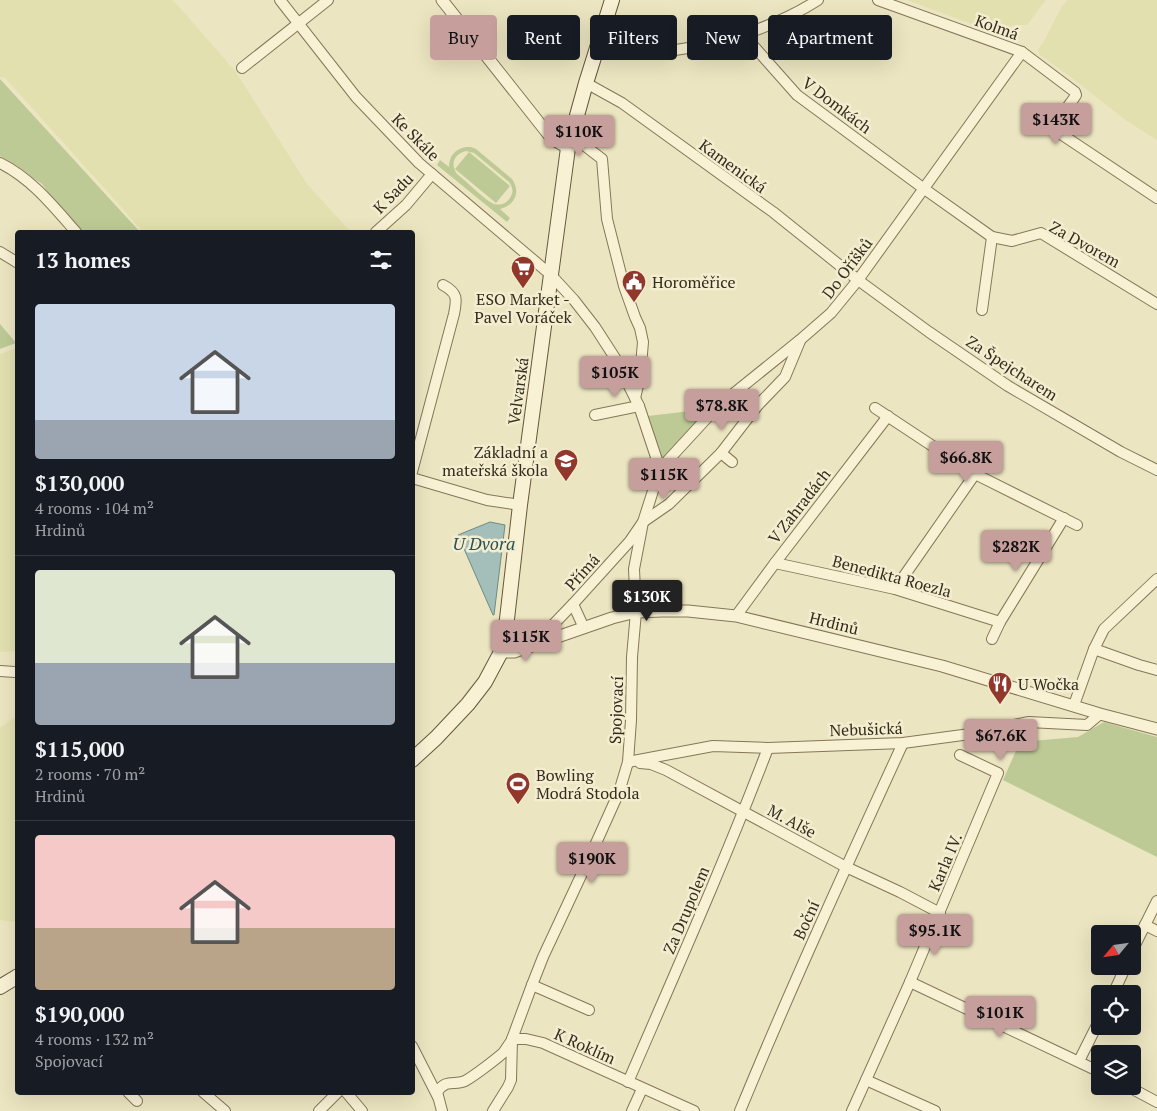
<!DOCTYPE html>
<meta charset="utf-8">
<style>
body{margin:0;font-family:"PT Serif",serif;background:#20242c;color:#f1f3f6;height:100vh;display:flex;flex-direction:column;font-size:19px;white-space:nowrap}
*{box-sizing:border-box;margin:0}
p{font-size:16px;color:#9ea1a6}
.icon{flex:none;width:28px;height:28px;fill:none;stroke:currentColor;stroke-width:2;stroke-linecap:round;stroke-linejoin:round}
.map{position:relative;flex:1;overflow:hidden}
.sheet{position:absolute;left:15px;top:230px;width:400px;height:865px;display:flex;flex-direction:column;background:#171b24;border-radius:5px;box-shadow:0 5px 20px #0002}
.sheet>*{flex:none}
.banner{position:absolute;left:430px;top:15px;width:475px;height:45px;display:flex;gap:10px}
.needle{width:32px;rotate:241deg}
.fabs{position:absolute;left:1091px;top:925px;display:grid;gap:10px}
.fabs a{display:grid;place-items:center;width:50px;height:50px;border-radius:5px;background:#171b24;box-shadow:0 5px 20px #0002;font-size:25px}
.price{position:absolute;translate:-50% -42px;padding:0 11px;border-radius:5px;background:#c69e9b;color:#111;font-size:16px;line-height:32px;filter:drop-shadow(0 1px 2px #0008)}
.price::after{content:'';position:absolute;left:50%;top:30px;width:15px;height:11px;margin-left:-8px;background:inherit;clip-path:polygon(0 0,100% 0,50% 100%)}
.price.active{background:#222;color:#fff}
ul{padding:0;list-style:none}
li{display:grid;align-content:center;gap:10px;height:265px;padding:0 20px}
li+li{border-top:1px solid #363941}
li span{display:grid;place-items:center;height:155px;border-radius:5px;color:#555}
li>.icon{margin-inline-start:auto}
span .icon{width:90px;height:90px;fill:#fffc;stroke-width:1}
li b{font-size:21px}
h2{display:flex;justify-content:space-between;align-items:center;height:60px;padding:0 20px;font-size:21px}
.tag{padding:0 18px;border-radius:5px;background:#171b24;box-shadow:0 5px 20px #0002;font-size:18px;line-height:45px}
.tag.active{background:#c69e9b;color:#111}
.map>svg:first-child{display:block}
.farmland{fill:#e2e0af}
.green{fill:#bdca96;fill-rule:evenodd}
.water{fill:#a4bfba;stroke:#6b8c88}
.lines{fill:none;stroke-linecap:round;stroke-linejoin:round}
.minor-casing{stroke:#857659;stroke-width:12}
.tertiary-casing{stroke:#857659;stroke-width:13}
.secondary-casing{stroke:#67573d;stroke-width:16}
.minor{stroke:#f8f1d4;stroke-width:10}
.tertiary{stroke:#f8f1d4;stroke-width:11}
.secondary{stroke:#f8f1d4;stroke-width:14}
.labels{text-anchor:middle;stroke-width:5;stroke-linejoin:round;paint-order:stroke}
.street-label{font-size:16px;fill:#352c1d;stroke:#f4eed1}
.poi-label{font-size:16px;fill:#352c1d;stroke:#f4eed1;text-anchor:start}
.water-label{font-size:18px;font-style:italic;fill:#2d5255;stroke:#f4eed1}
</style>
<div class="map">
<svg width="1157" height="1111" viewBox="0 0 1157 1111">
<rect width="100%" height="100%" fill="#ece5c1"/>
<g class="farmland">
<path d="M0,0H173L236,72L307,184L351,232H143L106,190L5,78L0,77Z"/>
<path d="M907,0H1046L1027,25H1013L1007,30V35L993,32Z"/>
<path d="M1067,0H1157V140L1127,121L1072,78L1039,54L1038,49L1043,43L1061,8Z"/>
<path d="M17,347V651L0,652V354L12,350Z"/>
<path d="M16,716L18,717V922H15L0,920V728Z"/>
</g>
<g class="green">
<path d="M0,79L140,232H83L56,203L42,184L0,156Z"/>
<path d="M466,147H471L476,149L512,179C521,192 515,205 500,209L510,218L507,222L437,165L440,160L449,167C449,156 455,149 466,147ZM466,151L474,153L509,182C512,186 514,191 511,196C508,203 501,206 494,204C486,201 465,180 457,174C450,164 454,154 466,151Z"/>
<path d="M469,152L510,186L496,203L455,169Z"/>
<path d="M0,324L16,343L0,349Z"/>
<path d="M707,409L662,461L648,416Z"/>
<path d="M1104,722L1157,737V857L1003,780L1020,742L1078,737Z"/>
</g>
<path class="water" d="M490,522L505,525L494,615H493L458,535Z"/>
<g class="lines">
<defs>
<g id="minor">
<path d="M280,0L356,97L419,163L551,275L574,300L595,327L615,358L639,406L660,469L643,522L634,569L636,612L632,657L631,720L628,762L619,792L592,852L543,957L532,985L512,1039L511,1080L508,1087L493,1111"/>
<path d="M878,0L1022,52L1075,92L1076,95C1069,107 1053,120 1061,134L1157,198"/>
<path d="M743,34L797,95L923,188L992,237L1012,241L1041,233L1157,304"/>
<path d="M596,52C615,52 634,53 654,52C707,49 773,29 818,0"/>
<path d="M242,68L328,0"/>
<path d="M586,83L622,103L773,212L858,280L929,332L1008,386L1121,452L1157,470"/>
<path d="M571,135L602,159L607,219L624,286L635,317L640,328L643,342L640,377L635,398"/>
<path d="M0,163C32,179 53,206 76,232"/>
<path d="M376,232L406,205L432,174"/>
<path d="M0,252L18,263"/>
<path d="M982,310L992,237"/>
<path d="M875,408L975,474L1077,525"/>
<path d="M595,415L639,406"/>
<path d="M721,453L732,462"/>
<path d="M660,469L717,407L800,340L831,313L858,280L1022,52"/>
<path d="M412,472L454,314C457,299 458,293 443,285"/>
<path d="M412,478L487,500L520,505"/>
<path d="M775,563L895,589L1000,622"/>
<path d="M895,589L975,474"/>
<path d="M573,604L584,628"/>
<path d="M736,616L775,563L888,416"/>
<path d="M992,639L1000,622L1064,518"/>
<path d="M546,642L549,629L573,604L630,541L643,522L669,504L721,453L758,405L785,377L800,341"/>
<path d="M1094,649L1139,665L1157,670"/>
<path d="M0,671L15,672H18"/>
<path d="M1074,705L1094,649L1104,629L1157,579"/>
<path d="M628,762L713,746L768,748L903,743L970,734L1029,722L1087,725L1100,714"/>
<path d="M640,763L651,764L666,770L846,867L900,892L940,913"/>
<path d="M1145,925L1157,931"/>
<path d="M1132,951L1157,901"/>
<path d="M910,982L1100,1072"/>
<path d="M532,985L589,1010"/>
<path d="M1113,994L1126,966"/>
<path d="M512,1039H526L543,1043L694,1111"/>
<path d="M412,1046L438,1097"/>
<path d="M1079,1061L1100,1019"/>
<path d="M866,1080L935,1111"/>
<path d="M628,1082C676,971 725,861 768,748"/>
<path d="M1127,1086L1157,1102"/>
<path d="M128,1092L137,1101"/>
<path d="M203,1092L225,1111"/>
<path d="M346,1092L362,1111"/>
<path d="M319,1111L338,1092"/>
<path d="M442,1111L437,1092C447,1078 454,1086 465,1081C474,1076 495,1060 503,1053C506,1049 509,1044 512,1040"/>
<path d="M632,1111L642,1089"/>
<path d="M740,1111C791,987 847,865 903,743"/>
<path d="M852,1111L910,982L998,773L960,755"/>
</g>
<g id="tertiary">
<path d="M442,0L552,139L568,148"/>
<path d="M501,652H514L612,618L636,612L662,611H688L736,616L942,666L1100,714L1157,729"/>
</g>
<g id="secondary">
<path d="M412,760L436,738L468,704L485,682L501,652L507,619L520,505L568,148L586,83L612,0"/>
<path d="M0,987L18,976"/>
</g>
</defs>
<use href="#minor" class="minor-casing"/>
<use href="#tertiary" class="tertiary-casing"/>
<use href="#secondary" class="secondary-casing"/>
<use href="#minor" class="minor"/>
<use href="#tertiary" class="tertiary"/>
<use href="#secondary" class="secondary"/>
</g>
<defs>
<symbol id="supermarket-pin" viewBox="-11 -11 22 30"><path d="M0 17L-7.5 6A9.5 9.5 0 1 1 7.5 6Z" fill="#92372b" stroke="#f4eed1"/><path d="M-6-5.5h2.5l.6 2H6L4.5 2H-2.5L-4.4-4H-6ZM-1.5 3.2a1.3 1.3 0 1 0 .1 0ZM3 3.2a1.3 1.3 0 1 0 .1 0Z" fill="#fff"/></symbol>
<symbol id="civic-pin" viewBox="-11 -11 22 30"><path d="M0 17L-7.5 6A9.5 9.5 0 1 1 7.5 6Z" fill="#92372b" stroke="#f4eed1"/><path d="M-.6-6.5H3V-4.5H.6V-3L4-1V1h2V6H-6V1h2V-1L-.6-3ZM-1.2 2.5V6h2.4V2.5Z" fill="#fff"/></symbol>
<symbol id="school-pin" viewBox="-11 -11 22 30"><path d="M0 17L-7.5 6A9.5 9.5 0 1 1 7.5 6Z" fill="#92372b" stroke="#f4eed1"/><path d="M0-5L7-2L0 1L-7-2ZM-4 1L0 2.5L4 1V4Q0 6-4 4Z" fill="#fff"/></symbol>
<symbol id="restaurant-pin" viewBox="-11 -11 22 30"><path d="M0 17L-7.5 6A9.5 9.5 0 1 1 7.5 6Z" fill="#92372b" stroke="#f4eed1"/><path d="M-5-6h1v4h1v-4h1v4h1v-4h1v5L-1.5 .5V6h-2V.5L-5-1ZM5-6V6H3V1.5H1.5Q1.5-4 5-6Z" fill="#fff"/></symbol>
<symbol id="stadium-pin" viewBox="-11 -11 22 30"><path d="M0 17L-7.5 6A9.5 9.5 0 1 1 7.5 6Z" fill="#92372b" stroke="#f4eed1"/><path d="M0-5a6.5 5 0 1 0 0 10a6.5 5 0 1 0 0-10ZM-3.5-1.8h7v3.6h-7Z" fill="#fff"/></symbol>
</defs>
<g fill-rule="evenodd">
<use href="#supermarket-pin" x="509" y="254" width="28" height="38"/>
<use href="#civic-pin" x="620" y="268" width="28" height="38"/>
<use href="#school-pin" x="552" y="447" width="28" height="38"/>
<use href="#restaurant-pin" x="986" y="670" width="28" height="38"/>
<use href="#stadium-pin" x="504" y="770" width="28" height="38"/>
</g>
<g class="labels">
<g class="street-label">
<text transform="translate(997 27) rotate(20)" y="6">Kolmá</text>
<text transform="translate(837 105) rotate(37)" y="6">V Domkách</text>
<text transform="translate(416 137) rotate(45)" y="6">Ke Skále</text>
<text transform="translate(733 166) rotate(36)" y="6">Kamenická</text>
<text transform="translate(393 193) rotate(-46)" y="6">K Sadu</text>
<text transform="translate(1085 244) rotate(29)" y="6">Za Dvorem</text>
<text transform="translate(847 268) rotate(-53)" y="6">Do Oříšků</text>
<text transform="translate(1012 368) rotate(33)" y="6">Za Špejcharem</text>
<text transform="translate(518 391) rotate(-82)" y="6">Velvarská</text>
<text transform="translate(799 506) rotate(-52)" y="6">V Zahradách</text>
<text transform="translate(582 572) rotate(-48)" y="6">Přímá</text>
<text transform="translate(892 576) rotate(15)" y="6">Benedikta Roezla</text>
<text transform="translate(834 623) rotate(14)" y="6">Hrdinů</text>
<text transform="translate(616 710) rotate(-88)" y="6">Spojovací</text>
<text transform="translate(866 729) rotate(-2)" y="6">Nebušická</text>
<text transform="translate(792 821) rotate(28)" y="6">M. Alše</text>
<text transform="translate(945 862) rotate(-67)" y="6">Karla IV.</text>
<text transform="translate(686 910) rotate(-67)" y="6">Za Drupolem</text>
<text transform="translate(806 920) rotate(-66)" y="6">Boční</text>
<text transform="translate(585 1046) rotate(24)" y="6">K Roklím</text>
</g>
<g class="poi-label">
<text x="652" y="288">Horoměřice</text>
<text x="523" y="305" text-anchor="middle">ESO Market -<tspan x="523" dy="18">Pavel Voráček</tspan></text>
<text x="548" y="458" text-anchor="end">Základní a<tspan x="548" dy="18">mateřská škola</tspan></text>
<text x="1018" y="690">U Wočka</text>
<text x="536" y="781">Bowling<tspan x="536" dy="18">Modrá Stodola</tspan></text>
</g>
<g class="water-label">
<text x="484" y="550">U Dvora</text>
</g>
</g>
</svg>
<div class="fabs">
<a><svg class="needle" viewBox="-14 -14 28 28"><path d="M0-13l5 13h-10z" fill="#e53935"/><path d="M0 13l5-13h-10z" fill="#9ea1a6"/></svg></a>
<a><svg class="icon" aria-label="locate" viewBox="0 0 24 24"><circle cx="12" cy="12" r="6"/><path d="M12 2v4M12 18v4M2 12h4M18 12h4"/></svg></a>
<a><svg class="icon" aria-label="layers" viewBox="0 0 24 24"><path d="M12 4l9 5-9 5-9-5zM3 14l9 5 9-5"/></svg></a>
</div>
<b class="price" style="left:1056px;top:145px">$143K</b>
<b class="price" style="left:579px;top:157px">$110K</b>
<b class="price" style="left:615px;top:398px">$105K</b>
<b class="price" style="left:722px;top:431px">$78.8K</b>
<b class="price" style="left:966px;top:483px">$66.8K</b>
<b class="price" style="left:664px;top:500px">$115K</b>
<b class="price" style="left:1016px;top:572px">$282K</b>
<b class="price active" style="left:647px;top:622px">$130K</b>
<b class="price" style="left:526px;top:662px">$115K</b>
<b class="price" style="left:1001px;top:761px">$67.6K</b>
<b class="price" style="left:592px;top:884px">$190K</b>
<b class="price" style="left:935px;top:956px">$95.1K</b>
<b class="price" style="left:1000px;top:1038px">$101K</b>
<div class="banner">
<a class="tag active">Buy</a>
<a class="tag">Rent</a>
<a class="tag">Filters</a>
<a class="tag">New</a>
<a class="tag">Apartment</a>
</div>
<section class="sheet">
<h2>13 homes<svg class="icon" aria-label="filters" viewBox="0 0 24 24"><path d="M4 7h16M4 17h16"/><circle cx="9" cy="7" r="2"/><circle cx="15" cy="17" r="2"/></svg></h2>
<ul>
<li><span style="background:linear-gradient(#c9d6e8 75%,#9aa5b1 0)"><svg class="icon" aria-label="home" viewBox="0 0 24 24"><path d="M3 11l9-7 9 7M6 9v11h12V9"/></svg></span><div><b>$130,000</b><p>4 rooms · 104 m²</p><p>Hrdinů</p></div></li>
<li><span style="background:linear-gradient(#dfe7d0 60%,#9aa5b1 0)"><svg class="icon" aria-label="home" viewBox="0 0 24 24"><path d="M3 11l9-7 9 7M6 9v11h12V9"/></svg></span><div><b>$115,000</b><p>2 rooms · 70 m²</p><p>Hrdinů</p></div></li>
<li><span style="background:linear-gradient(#f6c9c9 60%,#b9a48a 0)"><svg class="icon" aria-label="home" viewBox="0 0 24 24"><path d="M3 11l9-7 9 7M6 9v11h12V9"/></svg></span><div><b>$190,000</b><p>4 rooms · 132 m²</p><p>Spojovací</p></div></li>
</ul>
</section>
</div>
